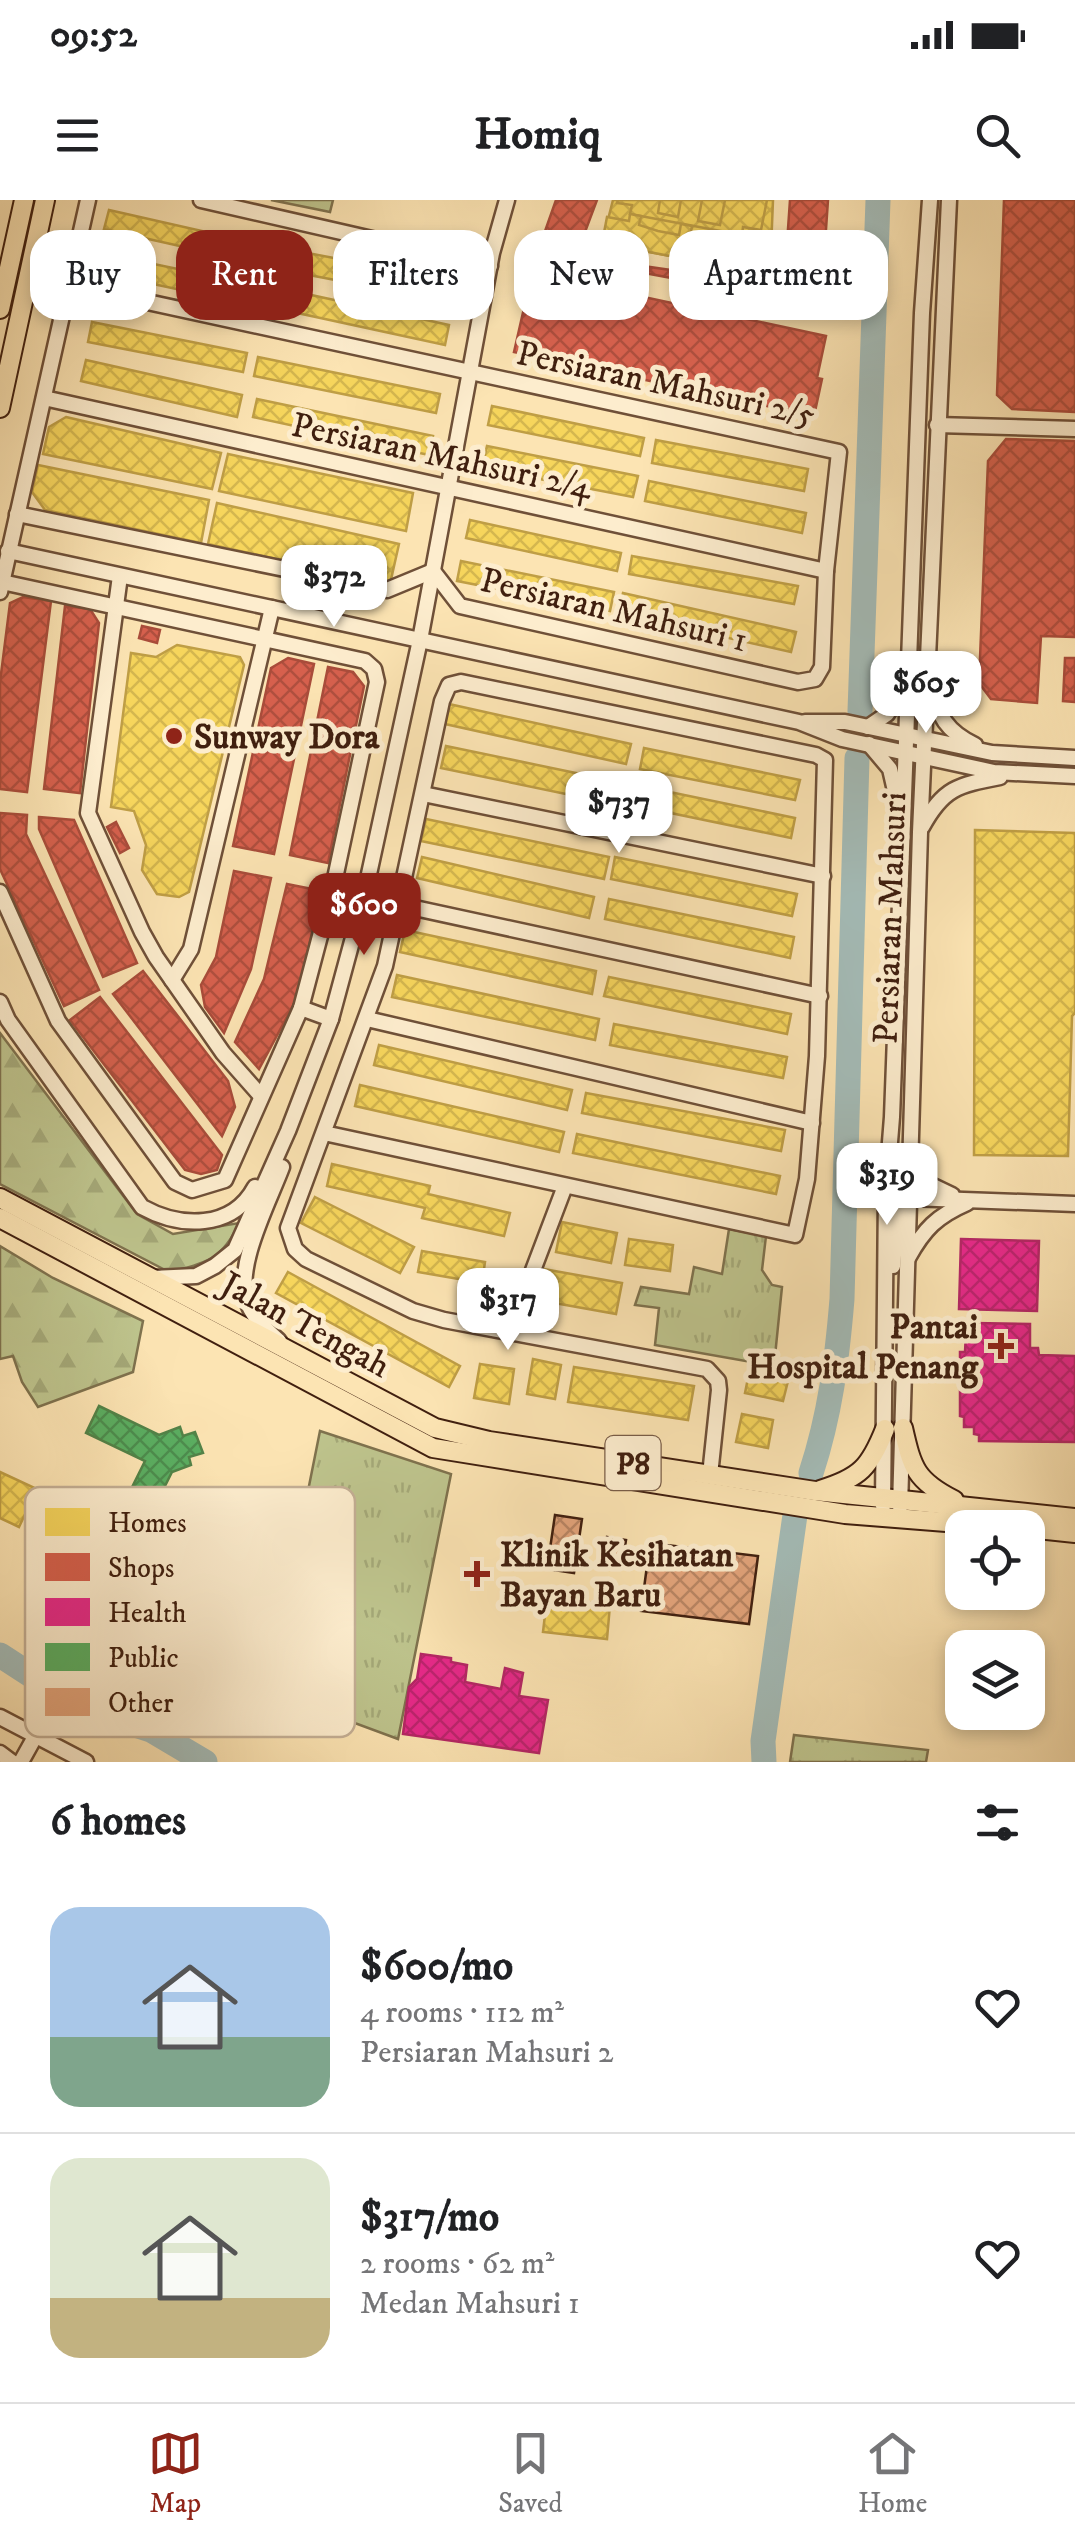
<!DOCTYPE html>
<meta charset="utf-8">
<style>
body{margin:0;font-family:"IM FELL DW Pica",serif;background:#f6f6f6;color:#202124;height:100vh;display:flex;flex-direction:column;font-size:38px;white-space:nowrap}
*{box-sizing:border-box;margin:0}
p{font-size:32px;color:#757577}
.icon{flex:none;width:55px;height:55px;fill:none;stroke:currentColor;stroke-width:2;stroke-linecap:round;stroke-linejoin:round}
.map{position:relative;height:1562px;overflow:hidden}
.details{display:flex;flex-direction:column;background:#fff;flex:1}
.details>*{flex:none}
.banner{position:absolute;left:30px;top:30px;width:1015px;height:90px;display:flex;gap:20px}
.tools{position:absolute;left:945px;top:1310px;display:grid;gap:20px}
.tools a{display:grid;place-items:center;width:100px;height:100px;border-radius:20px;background:#fff;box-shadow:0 5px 15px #0003;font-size:50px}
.price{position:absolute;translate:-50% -85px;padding:0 22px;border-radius:20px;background:#fff;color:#222;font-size:32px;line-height:65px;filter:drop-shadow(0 2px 5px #0008)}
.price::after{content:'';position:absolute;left:50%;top:60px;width:30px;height:22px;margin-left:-15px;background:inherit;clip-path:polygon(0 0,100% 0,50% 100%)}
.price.selected{background:#8f2418;color:#fff}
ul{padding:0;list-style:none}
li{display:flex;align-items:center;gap:30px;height:250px;padding:0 50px}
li+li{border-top:2px solid #e0e0e0}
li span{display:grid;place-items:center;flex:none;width:280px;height:200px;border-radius:30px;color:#555}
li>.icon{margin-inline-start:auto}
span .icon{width:120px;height:120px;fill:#fffc;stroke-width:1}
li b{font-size:42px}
h2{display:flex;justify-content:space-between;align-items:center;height:120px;padding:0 50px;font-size:42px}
.chip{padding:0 35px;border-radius:30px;background:#fff;box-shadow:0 5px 15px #0003;font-size:35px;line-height:90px}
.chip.selected{background:#8f2418;color:#fff}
.status{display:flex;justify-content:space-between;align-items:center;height:70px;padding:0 50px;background:#fff;direction:ltr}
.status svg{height:28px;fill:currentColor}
header{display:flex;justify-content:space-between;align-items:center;height:130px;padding:0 50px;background:#fff;font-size:45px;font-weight:700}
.dock{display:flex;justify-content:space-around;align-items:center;height:140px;border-top:2px solid #e0e0e0;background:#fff;font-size:28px;color:#757577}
.dock a{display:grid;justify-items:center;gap:5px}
.dock .selected{color:#8f2418}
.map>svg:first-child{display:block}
.grass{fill:url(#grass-tufts);stroke:#7f724e;stroke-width:2.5}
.forest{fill:url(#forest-firs);stroke:#7f724e;stroke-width:2.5}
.homes{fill:url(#homes-cross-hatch);stroke:#bf9e45;stroke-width:2.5}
.shops{fill:url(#shops-cross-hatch);stroke:#a94c3a;stroke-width:2.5}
.health{fill:url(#health-cross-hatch);stroke:#b52665;stroke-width:2.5}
.public{fill:url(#public-cross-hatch);stroke:#528348;stroke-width:2.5}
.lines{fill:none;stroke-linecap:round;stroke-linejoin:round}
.river{stroke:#a4bcb8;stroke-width:25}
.building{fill:url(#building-cross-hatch);stroke:#401f0f;stroke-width:2.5}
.minor-casing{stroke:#6f5038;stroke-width:19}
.major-casing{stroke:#401f0f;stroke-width:22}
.minor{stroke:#fdedce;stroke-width:14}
.major{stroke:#fce4b3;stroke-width:18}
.poi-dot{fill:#8f2418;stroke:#fdedce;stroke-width:4}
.labels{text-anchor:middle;stroke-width:10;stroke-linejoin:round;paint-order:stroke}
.shield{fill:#fdedce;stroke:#795d48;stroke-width:2.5}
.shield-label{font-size:32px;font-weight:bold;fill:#401f0f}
.street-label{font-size:35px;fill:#401f0f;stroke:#fdedce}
.poi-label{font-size:35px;font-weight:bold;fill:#401f0f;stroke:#fdedce;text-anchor:start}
.key{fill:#fdedce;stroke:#c4af95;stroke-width:2.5}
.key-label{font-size:28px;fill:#401f0f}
</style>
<div class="status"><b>09:52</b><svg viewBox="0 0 49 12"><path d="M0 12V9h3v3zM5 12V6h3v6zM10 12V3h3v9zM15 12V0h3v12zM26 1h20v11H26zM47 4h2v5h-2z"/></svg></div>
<header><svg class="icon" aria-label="menu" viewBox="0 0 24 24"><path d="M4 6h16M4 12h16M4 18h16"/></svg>Homiq<svg class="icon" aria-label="search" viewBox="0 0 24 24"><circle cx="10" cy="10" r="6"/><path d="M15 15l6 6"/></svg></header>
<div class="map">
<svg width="1075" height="1562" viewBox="0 0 1075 1562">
<defs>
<pattern id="grass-tufts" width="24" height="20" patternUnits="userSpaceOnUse" patternTransform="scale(2.5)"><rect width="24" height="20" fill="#bec48d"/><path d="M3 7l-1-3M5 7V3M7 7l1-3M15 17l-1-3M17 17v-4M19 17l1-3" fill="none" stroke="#a4a878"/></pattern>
<pattern id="forest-firs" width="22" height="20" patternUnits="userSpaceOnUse" patternTransform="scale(2.5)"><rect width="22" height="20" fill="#bec48d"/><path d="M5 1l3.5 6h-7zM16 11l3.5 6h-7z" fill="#a4a878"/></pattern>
<pattern id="homes-cross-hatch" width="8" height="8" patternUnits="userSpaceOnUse" patternTransform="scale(2.5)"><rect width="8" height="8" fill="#f6d55c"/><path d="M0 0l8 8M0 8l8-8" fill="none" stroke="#d4b64f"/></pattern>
<pattern id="shops-cross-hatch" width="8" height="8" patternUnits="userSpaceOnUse" patternTransform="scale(2.5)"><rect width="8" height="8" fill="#d6604d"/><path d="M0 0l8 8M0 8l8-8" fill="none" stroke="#af4f3e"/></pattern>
<pattern id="health-cross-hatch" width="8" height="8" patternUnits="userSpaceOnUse" patternTransform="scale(2.5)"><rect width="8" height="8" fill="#e7298a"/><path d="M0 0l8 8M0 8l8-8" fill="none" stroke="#bd236f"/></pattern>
<pattern id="public-cross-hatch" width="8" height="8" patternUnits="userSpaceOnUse" patternTransform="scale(2.5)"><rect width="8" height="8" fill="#5aae61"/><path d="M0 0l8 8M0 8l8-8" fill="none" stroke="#4c8d4e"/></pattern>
<pattern id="building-cross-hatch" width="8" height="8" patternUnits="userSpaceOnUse" patternTransform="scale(2.5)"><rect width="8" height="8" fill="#e3a47b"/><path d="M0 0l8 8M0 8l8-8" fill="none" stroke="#b98563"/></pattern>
</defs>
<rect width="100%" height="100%" fill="#fce4b3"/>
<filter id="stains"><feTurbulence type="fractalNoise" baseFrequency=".002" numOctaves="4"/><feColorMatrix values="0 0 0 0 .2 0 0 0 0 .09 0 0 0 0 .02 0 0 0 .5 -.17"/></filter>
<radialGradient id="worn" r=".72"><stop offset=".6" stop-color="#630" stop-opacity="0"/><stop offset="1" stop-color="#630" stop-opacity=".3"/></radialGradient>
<g class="grass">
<path d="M271,0H333L330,12Z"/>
<path d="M729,1029L766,1036L762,1070L772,1085L782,1087L774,1166L655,1145L659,1108L635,1105L641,1087L689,1094L694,1067L722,1074Z"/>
<path d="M320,1231L451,1274L398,1539L268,1491Z"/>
<path d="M794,1535L928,1550L926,1562H790Z"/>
</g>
<g class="forest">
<path d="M0,833L137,1014L173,1034L239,1023C223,1059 207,1063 169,1072L0,984Z"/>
<path d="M0,1046L53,1078L143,1121L133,1172L38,1207L22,1182L13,1156L0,1159Z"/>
</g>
<g class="homes">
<path d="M613,0H773L770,75L602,43Z"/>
<path d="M618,0H660L658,13L678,17L681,0H702L698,21L720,25L725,0H767L761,30L743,27L742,35L630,14L632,5L617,3Z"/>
<path d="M109,10L264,45L260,64L104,29Z"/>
<path d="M630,14L641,16L639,25L658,31L679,35L681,24L692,26L690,37L730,43L732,33L742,35L740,43L764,47L759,73L602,43L607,17L629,21Z"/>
<path d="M276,47L455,81L451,102L272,68Z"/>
<path d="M101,53L260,86L256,106L97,72Z"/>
<path d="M270,86L449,125L445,145L265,106Z"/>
<path d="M92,122L247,153L243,172L88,142Z"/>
<path d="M258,157L440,194L436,213L254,176Z"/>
<path d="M86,160L242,195L237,217L81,181Z"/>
<path d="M257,199L433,236L429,255L253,217Z"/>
<path d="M492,206L644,238L640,256L488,225Z"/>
<path d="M66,217L221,253L212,289L43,254L49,227Z"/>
<path d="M656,240L808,269L804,291L652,263Z"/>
<path d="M487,246L638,276L633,297L482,268Z"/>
<path d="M228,254L413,293L406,331L219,291Z"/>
<path d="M38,265L209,300L201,343L45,310L32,292Z"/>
<path d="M649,281L806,313L802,333L645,301Z"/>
<path d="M217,303L399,344L390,384L208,344Z"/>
<path d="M470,320L621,353L617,371L466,338Z"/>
<path d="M632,356L798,386L794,404L629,374Z"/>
<path d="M461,361L614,392L610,411L457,381Z"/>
<path d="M623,393L796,432L791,452L618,413Z"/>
<path d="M177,445L240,457L244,465L189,692L179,697L157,694L142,670L146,645L134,611L111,607L131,453L156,457Z"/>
<path d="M449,504L631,544L626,564L445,524Z"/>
<path d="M446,546L624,583L619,605L441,568Z"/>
<path d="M644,548L800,580L795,600L640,569Z"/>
<path d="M636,585L795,618L791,638L632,605Z"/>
<path d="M426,619L609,657L604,679L421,641Z"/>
<path d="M975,630L1075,633V813L1072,816L1068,956L974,955Z"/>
<path d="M422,657L594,697L589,718L417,678Z"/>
<path d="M615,657L797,694L792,716L611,679Z"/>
<path d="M609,699L794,737L790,758L605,719Z"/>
<path d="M405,730L596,771L592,794L400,752Z"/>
<path d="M397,775L599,819L595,840L392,797Z"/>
<path d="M609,777L791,814L787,834L604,796Z"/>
<path d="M614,824L787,857L783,878L610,845Z"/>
<path d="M379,845L572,890L567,910L374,865Z"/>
<path d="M360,885L564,932L559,952L355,906Z"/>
<path d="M586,893L785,930L781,951L582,913Z"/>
<path d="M577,934L780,976L776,994L573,953Z"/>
<path d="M332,964L430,986L428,994L510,1013L504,1036L422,1018L425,1008L327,986Z"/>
<path d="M315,997L414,1047L400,1073L301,1023Z"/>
<path d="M562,1022L617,1033L611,1063L556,1052Z"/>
<path d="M629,1039L673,1045L670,1071L625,1065Z"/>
<path d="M422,1051L485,1062L482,1083L418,1072Z"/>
<path d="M538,1068L622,1083L616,1114L532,1099Z"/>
<path d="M288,1072L460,1166L449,1187L276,1093Z"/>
<path d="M533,1159L561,1165L555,1199L527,1194Z"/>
<path d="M480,1164L514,1169L509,1204L474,1198Z"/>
<path d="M574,1167L694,1186L688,1220L568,1202Z"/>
<path d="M750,1168L789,1177L783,1201L745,1193Z"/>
<path d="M742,1214L773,1220L768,1248L736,1242Z"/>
<path d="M0,1272L37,1289L19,1327L0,1318Z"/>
<path d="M547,1398L610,1405L607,1439L543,1432Z"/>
</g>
<g class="shops">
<path d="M556,0H597L579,48L543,37Z"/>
<path d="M790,0H828L821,103L783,101Z"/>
<path d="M1004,0H1075V212L1012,209L997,195Z"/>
<path d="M604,43L630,48L626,69L600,63Z"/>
<path d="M673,57L688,59L686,73L722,81L714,86L634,71L629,64L671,70Z"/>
<path d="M744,70L770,75L769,96L754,93L755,83L742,81Z"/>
<path d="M532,73L826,136L817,178L822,179L814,216L514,152Z"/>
<path d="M1006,239L1075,241V437L1041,436L1037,503L991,499L979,483L988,261Z"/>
<path d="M23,397L51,401L27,592L0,589V482L10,403Z"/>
<path d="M65,406L90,409L99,423L80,593L44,589Z"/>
<path d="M142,426L160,430L157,443L139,438Z"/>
<path d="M288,458L314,464L274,654L233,646L271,468Z"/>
<path d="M1065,458H1075V502L1063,501Z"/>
<path d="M328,467L353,472L364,486L328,663L290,655Z"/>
<path d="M0,613L27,615L26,634L99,790L64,806L0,669Z"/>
<path d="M39,617L74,620L137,763L103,777L39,629Z"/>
<path d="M116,622L129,648L120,653L107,627Z"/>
<path d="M234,671L271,678L251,769L224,833L205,807L201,785L216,757Z"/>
<path d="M287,684L322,691L296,800L259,869L235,842L264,779Z"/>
<path d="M143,771L228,881L235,907L222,936L113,794Z"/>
<path d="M100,797L222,955L217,970L201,974L185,970L70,820Z"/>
</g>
<g class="health">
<path d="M961,1039L1039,1041L1037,1111L959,1109Z"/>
<path d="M974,1123L1030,1124V1148H1038L1039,1155L1075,1156V1242L979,1241V1235L974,1234V1227H964V1217L960,1216V1152H965L966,1133H973Z"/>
<path d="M421,1454L451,1458V1462L467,1465L465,1482L501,1489L505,1468L523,1473L519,1496L548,1500L539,1553L403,1534L409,1487L417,1479Z"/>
</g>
<path class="public" d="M99,1206L159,1235L180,1227L183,1236L195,1232L203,1253L189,1257L191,1265L172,1272L160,1296L278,1353L243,1424L223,1414L210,1439L135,1403L139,1394L91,1370L145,1261L86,1233Z"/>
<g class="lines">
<g class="river">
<path d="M860,511L878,0"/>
<path d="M811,1273C830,1215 837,1160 842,1099L857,558"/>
<path d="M0,1455L80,1507L151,1530L205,1562"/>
<path d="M764,1562L763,1541L795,1315"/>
</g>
</g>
<g class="building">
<path d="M555,1315L582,1319L574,1373L547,1369Z"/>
<path d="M607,1337L626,1340L622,1366L603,1363Z"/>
<path d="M650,1343L758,1356L749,1424L641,1411Z"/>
</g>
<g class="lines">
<defs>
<g id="minor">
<path d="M201,0L490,66"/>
<path d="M69,85L839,252L826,371L822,467L815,479L798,482L460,406L433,371"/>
<path d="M44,198L826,371"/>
<path d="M937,225L1075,229"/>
<path d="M17,314L387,390L433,371"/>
<path d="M8,351L799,522L842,539L994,572L1075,576"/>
<path d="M120,376L88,613L142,732L156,757L223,853L261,896"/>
<path d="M0,392L88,0"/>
<path d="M931,486C938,516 947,532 975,545"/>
<path d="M805,522H845L992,553L1075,558"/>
<path d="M868,527L887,514L904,488"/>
<path d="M869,544L890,569L898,604"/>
<path d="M423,594L823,676"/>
<path d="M922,627C943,588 958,585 1000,577"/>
<path d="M0,692L58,821L175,982L192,990L225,980L301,808L334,683L377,482L374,469L365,461L2,382"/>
<path d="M364,697L820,796"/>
<path d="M172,780L191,749L272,408"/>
<path d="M0,802L8,820L142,1007C180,1028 232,1030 255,987"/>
<path d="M301,808L331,819"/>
<path d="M367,819L812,923"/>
<path d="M324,933L795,1035L807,979L817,856L825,560L816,555L461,482L449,485L442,501L385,766L288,1028L295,1049L306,1059L413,1111L444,1120L707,1169L718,1181L719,1190L710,1275"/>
<path d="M896,960L898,986L910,998"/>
<path d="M915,961L929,984L952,995"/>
<path d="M910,998L1075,1004"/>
<path d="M908,1058C924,1029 937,1016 967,1003"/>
<path d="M893,1066L898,1011L910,998"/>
<path d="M152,1078L196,1076L215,1066L235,1050L288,931L331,819L364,697L420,440L492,53L507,0"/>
<path d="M510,1131L565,986"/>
<path d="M279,1141C267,1130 254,1119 248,1104C233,1069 269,1002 282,967"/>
<path d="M883,1306L886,992L892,917L922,113L930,0"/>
<path d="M900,1307L920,632L949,0"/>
<path d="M0,1517L86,1562"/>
<path d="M0,1553L12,1562"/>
<path d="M21,1562L36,1535"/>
</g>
<g id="major">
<path d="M0,109L24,0"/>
<path d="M0,208L45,0"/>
<path d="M0,998L435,1228L489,1241L815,1291L1075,1318"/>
<path d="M0,1018L433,1248L845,1314L1022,1328"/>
<path d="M903,1228C912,1268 916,1281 954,1300"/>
<path d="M820,1290C860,1278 870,1267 885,1229"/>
<path d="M1028,1328L1075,1333"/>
</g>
</defs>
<use href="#minor" class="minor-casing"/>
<use href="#major" class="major-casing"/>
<use href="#minor" class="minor"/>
<use href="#major" class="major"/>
</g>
<g class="poi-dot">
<circle cx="174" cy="536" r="10"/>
<path d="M996 1131h10v10h10v10h-10v10h-10v-10h-10v-10h10z"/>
<path d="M472 1359h10v10h10v10h-10v10h-10v-10h-10v-10h10z"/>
</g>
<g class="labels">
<rect class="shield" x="605.5" y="1236" width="55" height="54" rx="8"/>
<g class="shield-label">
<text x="633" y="1274">P8</text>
</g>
<g class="street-label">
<text transform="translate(666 183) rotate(12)" y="12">Persiaran Mahsuri 2/5</text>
<text transform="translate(442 255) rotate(12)" y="12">Persiaran Mahsuri 2/4</text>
<text transform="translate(614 409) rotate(13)" y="12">Persiaran Mahsuri 1</text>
<text transform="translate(889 718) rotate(-88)" y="12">Persiaran Mahsuri</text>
<text transform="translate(306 1124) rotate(28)" y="12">Jalan Tengah</text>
</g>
<g class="poi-label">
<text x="194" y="548">Sunway Dora</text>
<text x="978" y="1138" text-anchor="end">Pantai<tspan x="978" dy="40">Hospital Penang</tspan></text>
<text x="500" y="1366">Klinik Kesihatan<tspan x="500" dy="40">Bayan Baru</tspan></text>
</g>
</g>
<rect x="25" y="1287" width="330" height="250" rx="15" class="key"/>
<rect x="45" y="1308" width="45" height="28" fill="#f6d55c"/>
<rect x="45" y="1353" width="45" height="28" fill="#d6604d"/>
<rect x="45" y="1398" width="45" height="28" fill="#e7298a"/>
<rect x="45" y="1443" width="45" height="28" fill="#5aae61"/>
<rect x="45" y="1488" width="45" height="28" fill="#e3a47b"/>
<g class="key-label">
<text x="108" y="1332">Homes</text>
<text x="108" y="1377">Shops</text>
<text x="108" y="1422">Health</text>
<text x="108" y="1467">Public</text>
<text x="108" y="1512">Other</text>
</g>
<rect width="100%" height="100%" filter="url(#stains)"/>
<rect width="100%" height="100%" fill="url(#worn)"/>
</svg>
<div class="tools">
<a><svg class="icon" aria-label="locate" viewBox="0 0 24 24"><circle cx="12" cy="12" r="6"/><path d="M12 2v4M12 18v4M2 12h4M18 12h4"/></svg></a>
<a><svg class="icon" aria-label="layers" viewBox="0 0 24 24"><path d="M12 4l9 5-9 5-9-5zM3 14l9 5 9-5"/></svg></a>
</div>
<b class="price" style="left:334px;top:430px">$372</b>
<b class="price" style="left:926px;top:536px">$605</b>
<b class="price" style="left:619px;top:656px">$737</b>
<b class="price selected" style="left:364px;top:758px">$600</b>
<b class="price" style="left:887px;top:1028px">$319</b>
<b class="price" style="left:508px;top:1153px">$317</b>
<div class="banner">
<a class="chip">Buy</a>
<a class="chip selected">Rent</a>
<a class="chip">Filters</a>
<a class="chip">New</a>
<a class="chip">Apartment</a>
</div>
</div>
<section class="details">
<h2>6 homes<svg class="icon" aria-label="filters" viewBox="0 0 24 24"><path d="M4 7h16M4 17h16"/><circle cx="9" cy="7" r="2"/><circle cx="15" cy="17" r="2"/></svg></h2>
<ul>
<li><span style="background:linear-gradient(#a9c7e8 65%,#7fa58c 0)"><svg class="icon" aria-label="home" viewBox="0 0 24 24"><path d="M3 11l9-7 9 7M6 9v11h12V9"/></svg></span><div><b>$600/mo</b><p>4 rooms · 112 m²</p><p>Persiaran Mahsuri 2</p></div><svg class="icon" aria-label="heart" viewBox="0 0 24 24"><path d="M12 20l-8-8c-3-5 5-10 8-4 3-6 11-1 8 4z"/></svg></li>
<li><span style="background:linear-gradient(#dfe7d0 70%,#c2b280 0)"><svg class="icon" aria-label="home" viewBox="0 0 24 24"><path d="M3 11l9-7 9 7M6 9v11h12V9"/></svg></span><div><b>$317/mo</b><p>2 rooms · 62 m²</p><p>Medan Mahsuri 1</p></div><svg class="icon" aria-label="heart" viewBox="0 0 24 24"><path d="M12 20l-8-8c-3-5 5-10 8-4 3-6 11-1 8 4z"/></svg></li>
</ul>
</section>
<nav class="dock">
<a class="selected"><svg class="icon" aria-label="map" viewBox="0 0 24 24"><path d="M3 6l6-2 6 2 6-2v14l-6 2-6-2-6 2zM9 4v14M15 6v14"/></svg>Map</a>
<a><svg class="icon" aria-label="saved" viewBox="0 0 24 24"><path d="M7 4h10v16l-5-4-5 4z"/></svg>Saved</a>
<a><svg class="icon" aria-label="home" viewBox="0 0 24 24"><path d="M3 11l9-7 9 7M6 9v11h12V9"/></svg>Home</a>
</nav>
